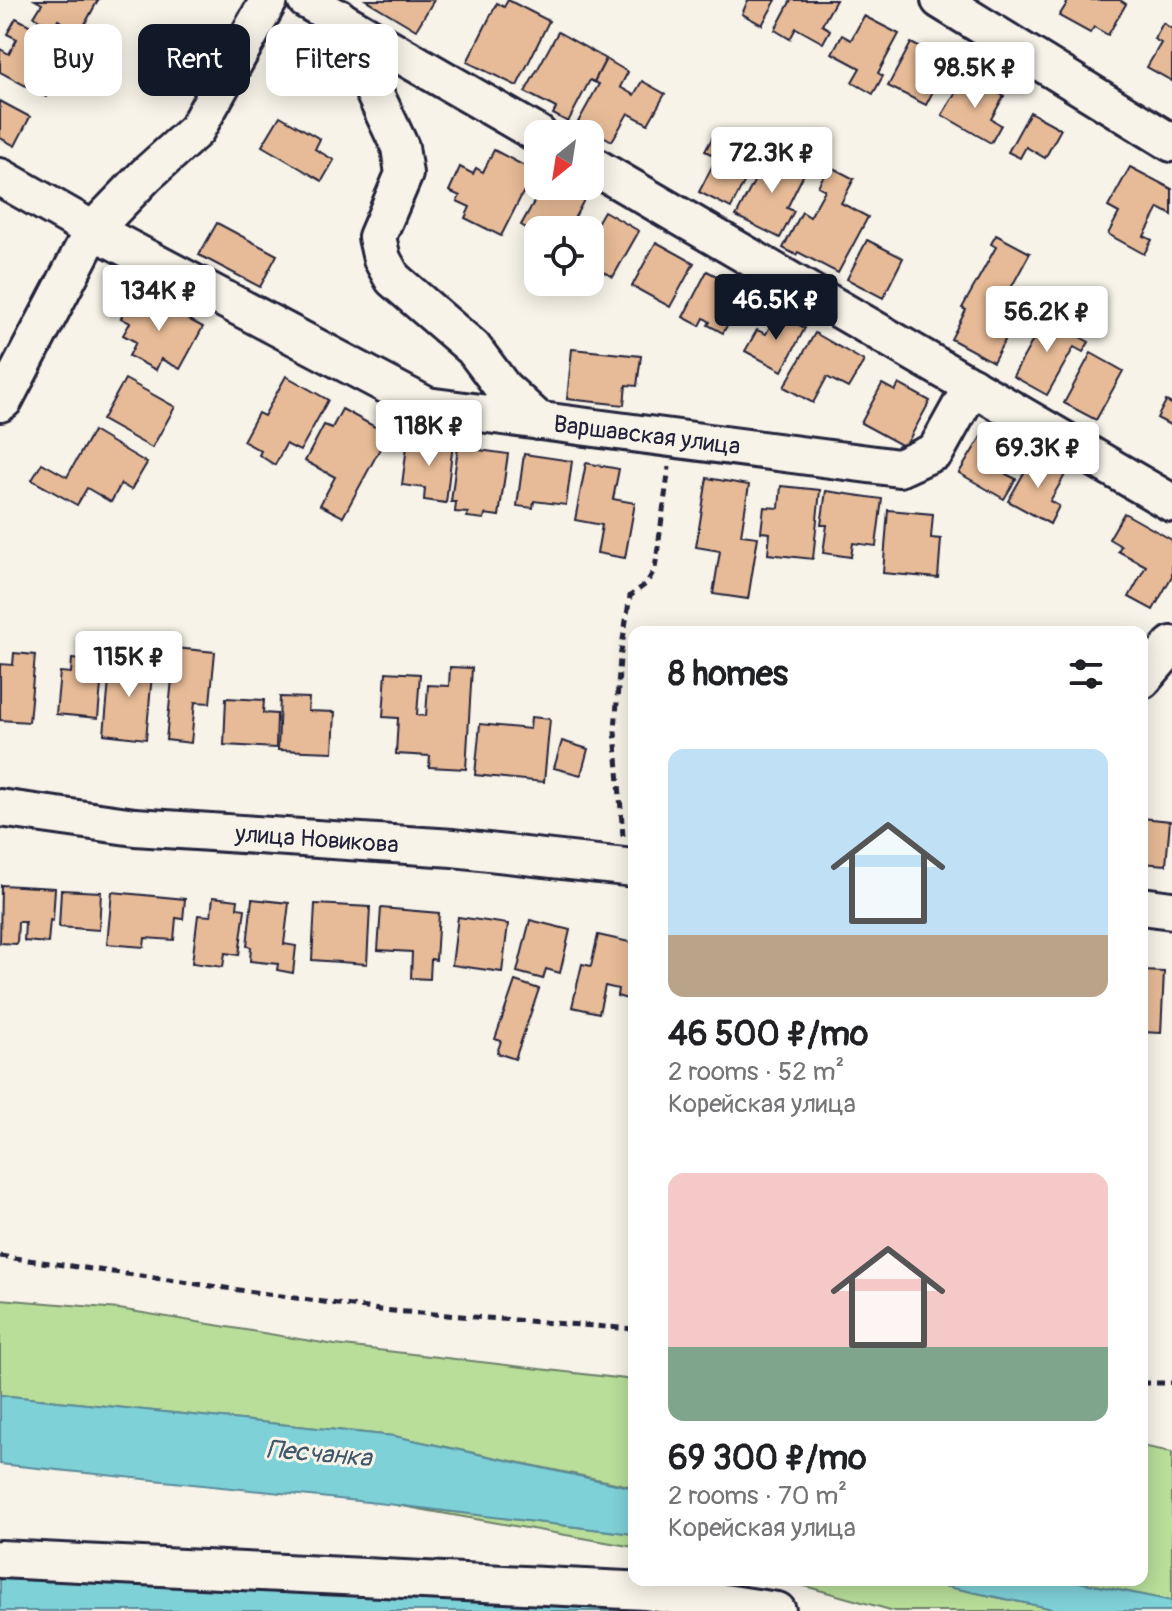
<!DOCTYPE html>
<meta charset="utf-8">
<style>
body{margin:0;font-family:Pangolin,sans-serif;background:#f6f6f6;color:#202124;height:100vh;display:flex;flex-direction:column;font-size:30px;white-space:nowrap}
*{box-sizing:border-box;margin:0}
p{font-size:26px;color:#757577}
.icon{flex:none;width:44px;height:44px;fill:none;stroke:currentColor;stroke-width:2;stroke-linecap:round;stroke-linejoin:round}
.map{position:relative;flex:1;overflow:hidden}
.drawer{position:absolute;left:628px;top:626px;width:520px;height:960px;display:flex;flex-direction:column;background:#fff;border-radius:16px;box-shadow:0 4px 20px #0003}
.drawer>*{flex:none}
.top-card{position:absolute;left:24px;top:24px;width:484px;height:72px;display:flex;gap:16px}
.needle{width:52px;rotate:210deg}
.buttons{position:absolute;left:524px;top:120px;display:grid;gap:16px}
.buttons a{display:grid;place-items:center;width:80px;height:80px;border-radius:16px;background:#fff;box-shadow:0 4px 20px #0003;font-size:40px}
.price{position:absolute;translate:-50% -68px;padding:0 18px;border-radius:8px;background:#fff;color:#222;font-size:26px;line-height:52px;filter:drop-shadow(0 2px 4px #0008)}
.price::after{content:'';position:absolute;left:50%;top:48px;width:24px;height:18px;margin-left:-12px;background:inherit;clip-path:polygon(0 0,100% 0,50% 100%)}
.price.active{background:#111827;color:#fff}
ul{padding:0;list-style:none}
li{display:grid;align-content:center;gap:16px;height:424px;padding:0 40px}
li span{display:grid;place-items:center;height:248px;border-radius:16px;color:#555}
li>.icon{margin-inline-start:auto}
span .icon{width:144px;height:144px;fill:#fffc;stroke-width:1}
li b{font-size:34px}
h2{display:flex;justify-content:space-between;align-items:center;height:96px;padding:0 40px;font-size:34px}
.pill{padding:0 28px;border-radius:16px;background:#fff;box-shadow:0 4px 20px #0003;font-size:28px;line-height:72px}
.pill.active{background:#111827;color:#fff}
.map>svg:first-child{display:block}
.green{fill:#b8de99;stroke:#6d806a;stroke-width:2}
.water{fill:#7fd1d8;stroke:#5a8b99;stroke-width:2}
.building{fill:#e7bb97;stroke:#22223b;stroke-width:2}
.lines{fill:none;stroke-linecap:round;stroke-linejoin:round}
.minor-casing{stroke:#22223b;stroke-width:42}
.path{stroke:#22223b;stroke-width:5;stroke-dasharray:8 6;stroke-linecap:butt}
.minor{stroke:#f7f3e8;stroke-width:36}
.labels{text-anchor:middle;stroke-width:6;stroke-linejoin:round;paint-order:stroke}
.street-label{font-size:24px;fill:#22223b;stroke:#f7f3e8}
.water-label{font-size:26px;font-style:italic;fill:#3e576a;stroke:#f7f3e8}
</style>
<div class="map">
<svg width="1172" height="1611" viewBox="0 0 1172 1611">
<rect width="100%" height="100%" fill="#f7f3e8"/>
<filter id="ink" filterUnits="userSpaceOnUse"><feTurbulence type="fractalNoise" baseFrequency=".0125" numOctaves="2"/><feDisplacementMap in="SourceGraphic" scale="16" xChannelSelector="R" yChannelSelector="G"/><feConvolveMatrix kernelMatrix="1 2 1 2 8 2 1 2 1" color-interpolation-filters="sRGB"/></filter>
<g filter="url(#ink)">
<g class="green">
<path d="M0,1299L119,1309L335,1345L634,1380V1487L394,1436L0,1395Z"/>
<path d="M1142,1446L1172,1452V1601L1072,1580H1142Z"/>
<path d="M396,1505L634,1534V1547Z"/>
<path d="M783,1580H915L1063,1611H894Z"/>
</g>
<g class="water">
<path d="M0,1395L394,1436L634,1488V1534L396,1505L0,1464Z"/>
<path d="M0,1572L693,1611H0Z"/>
<path d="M915,1580H1069L1172,1601V1611H1063Z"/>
</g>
<g class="building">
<path d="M35,0H98L80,33L58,20L54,28L34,17L42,4Z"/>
<path d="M366,0H434L416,30Z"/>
<path d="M508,0L549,21L517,86L467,62L497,3L504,7Z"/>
<path d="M748,0H776L762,25L742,14Z"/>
<path d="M791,0H836L822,25L830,30L823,43L796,28L790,39L775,30Z"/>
<path d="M1069,0H1120L1126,4L1108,35L1094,27L1090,33L1059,16Z"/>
<path d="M864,16L899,34L878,73L883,76L873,94L852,82L860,68L832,53L842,35L851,40Z"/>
<path d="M16,18L72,48L46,97L0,72V49L9,54L17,39L7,34Z"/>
<path d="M1163,23L1172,29V81L1147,67L1161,43L1154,39Z"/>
<path d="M558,32L606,59L594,82L590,80L568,122L553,114L556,108L525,92Z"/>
<path d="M911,43L948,62L926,105L888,86Z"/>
<path d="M606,59L628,72L620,87L634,95L642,81L665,94L648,124L628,113L612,141L578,122L599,84L594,82Z"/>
<path d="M973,79L1004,96L991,119L1001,125L991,143L942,115L960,85L967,89Z"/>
<path d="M0,101L30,117L15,146L0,138Z"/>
<path d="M1030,112L1061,129L1045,158L1026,147L1020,158L1008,152Z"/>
<path d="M280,116L320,139L315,149L334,160L322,181L262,146Z"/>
<path d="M716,131L759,153L731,208L699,192L717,157L705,151Z"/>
<path d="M494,150L534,171L501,236L465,218L470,207L457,201L460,196L449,191L460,167L473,174L476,168L483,172Z"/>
<path d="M770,151L806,170L787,208L794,211L780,238L736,216Z"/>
<path d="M829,166L854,179L841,203L868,217L838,273L798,252L796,255L783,248L802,212L810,217L825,190L818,186Z"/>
<path d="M1130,167L1172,189V215L1159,208L1144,236L1152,240L1144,254L1108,234L1119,213L1108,207Z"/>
<path d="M543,186H562L585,198L568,230H538V235L521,225Z"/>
<path d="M604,211L639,231L613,277L596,268L602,258L590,251V235Z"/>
<path d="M217,223L277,255L260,287L199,255Z"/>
<path d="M996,235L1030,253L1005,299L1022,308L993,362L951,339L966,310L962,308L996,247L991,244Z"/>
<path d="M867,240L903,258L883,298L847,279Z"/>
<path d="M656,242L694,263L670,307L632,286Z"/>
<path d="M707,271L737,287L727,304L736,309L723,333L708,325L710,322L704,318L700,326L683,317Z"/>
<path d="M135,291L203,327L180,369L161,359L156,370L129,356L136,342L123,335L130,323L121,318Z"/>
<path d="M777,313L805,328L782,371L745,351L757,330L766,334Z"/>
<path d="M1039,314L1089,342L1083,352L1074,347L1047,395L1013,376L1038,331L1031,328Z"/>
<path d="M815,333L864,361L848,388L827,377L813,403L784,387Z"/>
<path d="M572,349L641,356L637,386L626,385L624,405L567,399Z"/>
<path d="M1091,353L1123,371L1096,420L1064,403Z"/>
<path d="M286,376L328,400L300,451L286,444L275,465L259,455L261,451L243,441L258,413L264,416Z"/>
<path d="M125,379L175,407L152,448L102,420Z"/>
<path d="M882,384L895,391L899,384L930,401L905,447L861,423Z"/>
<path d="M1166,401L1172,404V426L1157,418Z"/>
<path d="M342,409L388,434L343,517L320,505L335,477L305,461L324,425L332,428Z"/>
<path d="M985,430L1020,451L1006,474L1016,479L1004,499L959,473Z"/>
<path d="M93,431L147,463L131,490L121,484L111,502L87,488L77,505L32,480L42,463L67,477Z"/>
<path d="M408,438L453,443L446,503L424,500L425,488L402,485Z"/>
<path d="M458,447L508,454L499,516L485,514L484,519L467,517L468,513L455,512L456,502H451Z"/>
<path d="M524,454L572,461L566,505L534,501L533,508L517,506Z"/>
<path d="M1033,457L1065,475L1050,501L1059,506L1050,524L1008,501Z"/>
<path d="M586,463L619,469L613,499L635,503L625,558L597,553L602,525L575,520Z"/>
<path d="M707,478L749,485L741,535L758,537L748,599L713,594L720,551L696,547Z"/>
<path d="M781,486L820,490L813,559L768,554L770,533L761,532L764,507L779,508Z"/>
<path d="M826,491L882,499L876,546L853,543L851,557L823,553L827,525H821Z"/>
<path d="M888,510L933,514L931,538L941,539L938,578L883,573Z"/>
<path d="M1124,513L1172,540V576L1153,610L1129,597L1146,566L1118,551L1121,546L1109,539Z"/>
<path d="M175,648L215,652L210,703L195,702L191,743L166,740Z"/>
<path d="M14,653L35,655L29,722L0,720V664L13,665Z"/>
<path d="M72,659L103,662L98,718L56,714L60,672L71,673Z"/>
<path d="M111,660L153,664L146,739L104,734Z"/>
<path d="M450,667L472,668L466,769L429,767L430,756L396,754L398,718L383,717L386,672L420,674L417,715L426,716L428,685L449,686Z"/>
<path d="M280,697L309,698L308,711L335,712L333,752L278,750Z"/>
<path d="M226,698L264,700L263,713L277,714L276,748L224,745Z"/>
<path d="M531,717L550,719L544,782L475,775L480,724L530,729Z"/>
<path d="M562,741L588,749L581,775L554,768Z"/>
<path d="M1142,818L1170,821L1166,865L1142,863Z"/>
<path d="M1,885L55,888L53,921L50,920L48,943L24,941L25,922H18L17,944L0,943Z"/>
<path d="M61,890L101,892L99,930L59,927Z"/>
<path d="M112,892L185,899L183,919L176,918L174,940L145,938L144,947L107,944Z"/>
<path d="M213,897L238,900L237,908L245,909L239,955L225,953L223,967L192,963L198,915L211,916Z"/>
<path d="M252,899L289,903L284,944L296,946L293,973L277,970L278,964L250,961L251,947L247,946Z"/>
<path d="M315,904L370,907L367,964L312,960Z"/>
<path d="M381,908L439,913L436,960L431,959L430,979L411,978L412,952L378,950Z"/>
<path d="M458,917L508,924L502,972L452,965Z"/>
<path d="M530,920L570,930L560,973L546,969L543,979L517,972Z"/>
<path d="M598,935L634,943V1001L617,996L618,989L605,986L599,1013L572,1007L582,964L591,966Z"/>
<path d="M1142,971L1164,972L1161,1033L1142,1032Z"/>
<path d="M515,981L539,989L515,1059L497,1053L501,1041L495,1039Z"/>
</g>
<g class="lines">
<defs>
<g id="minor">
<path d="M306,0L538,134"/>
<path d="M940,0L1172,143"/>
<path d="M339,18L400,147L404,174L377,237L382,259L393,279L473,348L503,388L539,421"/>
<path d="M590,164L1172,503"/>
<path d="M0,177L93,230L427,406L899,468L936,451L972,386"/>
<path d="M0,403L4,400L93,230L146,175L196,130L269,0"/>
<path d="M1142,680L1172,645"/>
<path d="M0,808L135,827L453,848L634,868"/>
<path d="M1142,906L1172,910"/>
<path d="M0,1559L646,1591L777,1611"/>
</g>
</defs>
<use href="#minor" class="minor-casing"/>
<g class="path">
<path d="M623,836L615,731L620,658L630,596L646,584L655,569L669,467"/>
<path d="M0,1256L380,1310L634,1329"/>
<path d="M1142,1383H1172"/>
</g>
<use href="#minor" class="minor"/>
</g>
</g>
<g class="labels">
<g class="street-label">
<text transform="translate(647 435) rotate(7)" y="8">Варшавская улица</text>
<text transform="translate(317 839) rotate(4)" y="8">улица Новикова</text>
</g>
<g class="water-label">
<text transform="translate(319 1453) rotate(5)" y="9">Песчанка</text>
</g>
</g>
</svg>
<div class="buttons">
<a><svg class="needle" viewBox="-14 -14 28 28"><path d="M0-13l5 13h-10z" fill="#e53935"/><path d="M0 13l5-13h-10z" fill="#757577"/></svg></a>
<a><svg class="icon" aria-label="locate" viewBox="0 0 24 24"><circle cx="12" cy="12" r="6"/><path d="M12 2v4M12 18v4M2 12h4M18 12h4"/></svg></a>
</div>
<b class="price" style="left:975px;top:110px">98.5K ₽</b>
<b class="price" style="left:772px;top:195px">72.3K ₽</b>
<b class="price" style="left:159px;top:333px">134K ₽</b>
<b class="price active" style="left:776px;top:342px">46.5K ₽</b>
<b class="price" style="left:1047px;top:354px">56.2K ₽</b>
<b class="price" style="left:429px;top:468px">118K ₽</b>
<b class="price" style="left:1038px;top:490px">69.3K ₽</b>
<b class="price" style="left:129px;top:699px">115K ₽</b>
<div class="top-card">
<a class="pill">Buy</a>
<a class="pill active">Rent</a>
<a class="pill">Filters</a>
</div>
<section class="drawer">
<h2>8 homes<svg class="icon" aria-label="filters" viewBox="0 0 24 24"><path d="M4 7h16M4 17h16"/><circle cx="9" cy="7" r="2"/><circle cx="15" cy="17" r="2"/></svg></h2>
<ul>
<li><span style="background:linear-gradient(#bfe0f5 75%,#b9a48a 0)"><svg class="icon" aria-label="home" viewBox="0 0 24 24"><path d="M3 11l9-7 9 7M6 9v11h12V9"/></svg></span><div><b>46 500 ₽/mo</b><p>2 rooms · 52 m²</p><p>Корейская улица</p></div></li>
<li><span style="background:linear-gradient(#f6c9c9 70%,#7fa58c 0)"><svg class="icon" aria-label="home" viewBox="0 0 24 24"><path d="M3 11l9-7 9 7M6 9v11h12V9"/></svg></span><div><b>69 300 ₽/mo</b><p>2 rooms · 70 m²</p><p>Корейская улица</p></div></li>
</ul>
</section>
</div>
